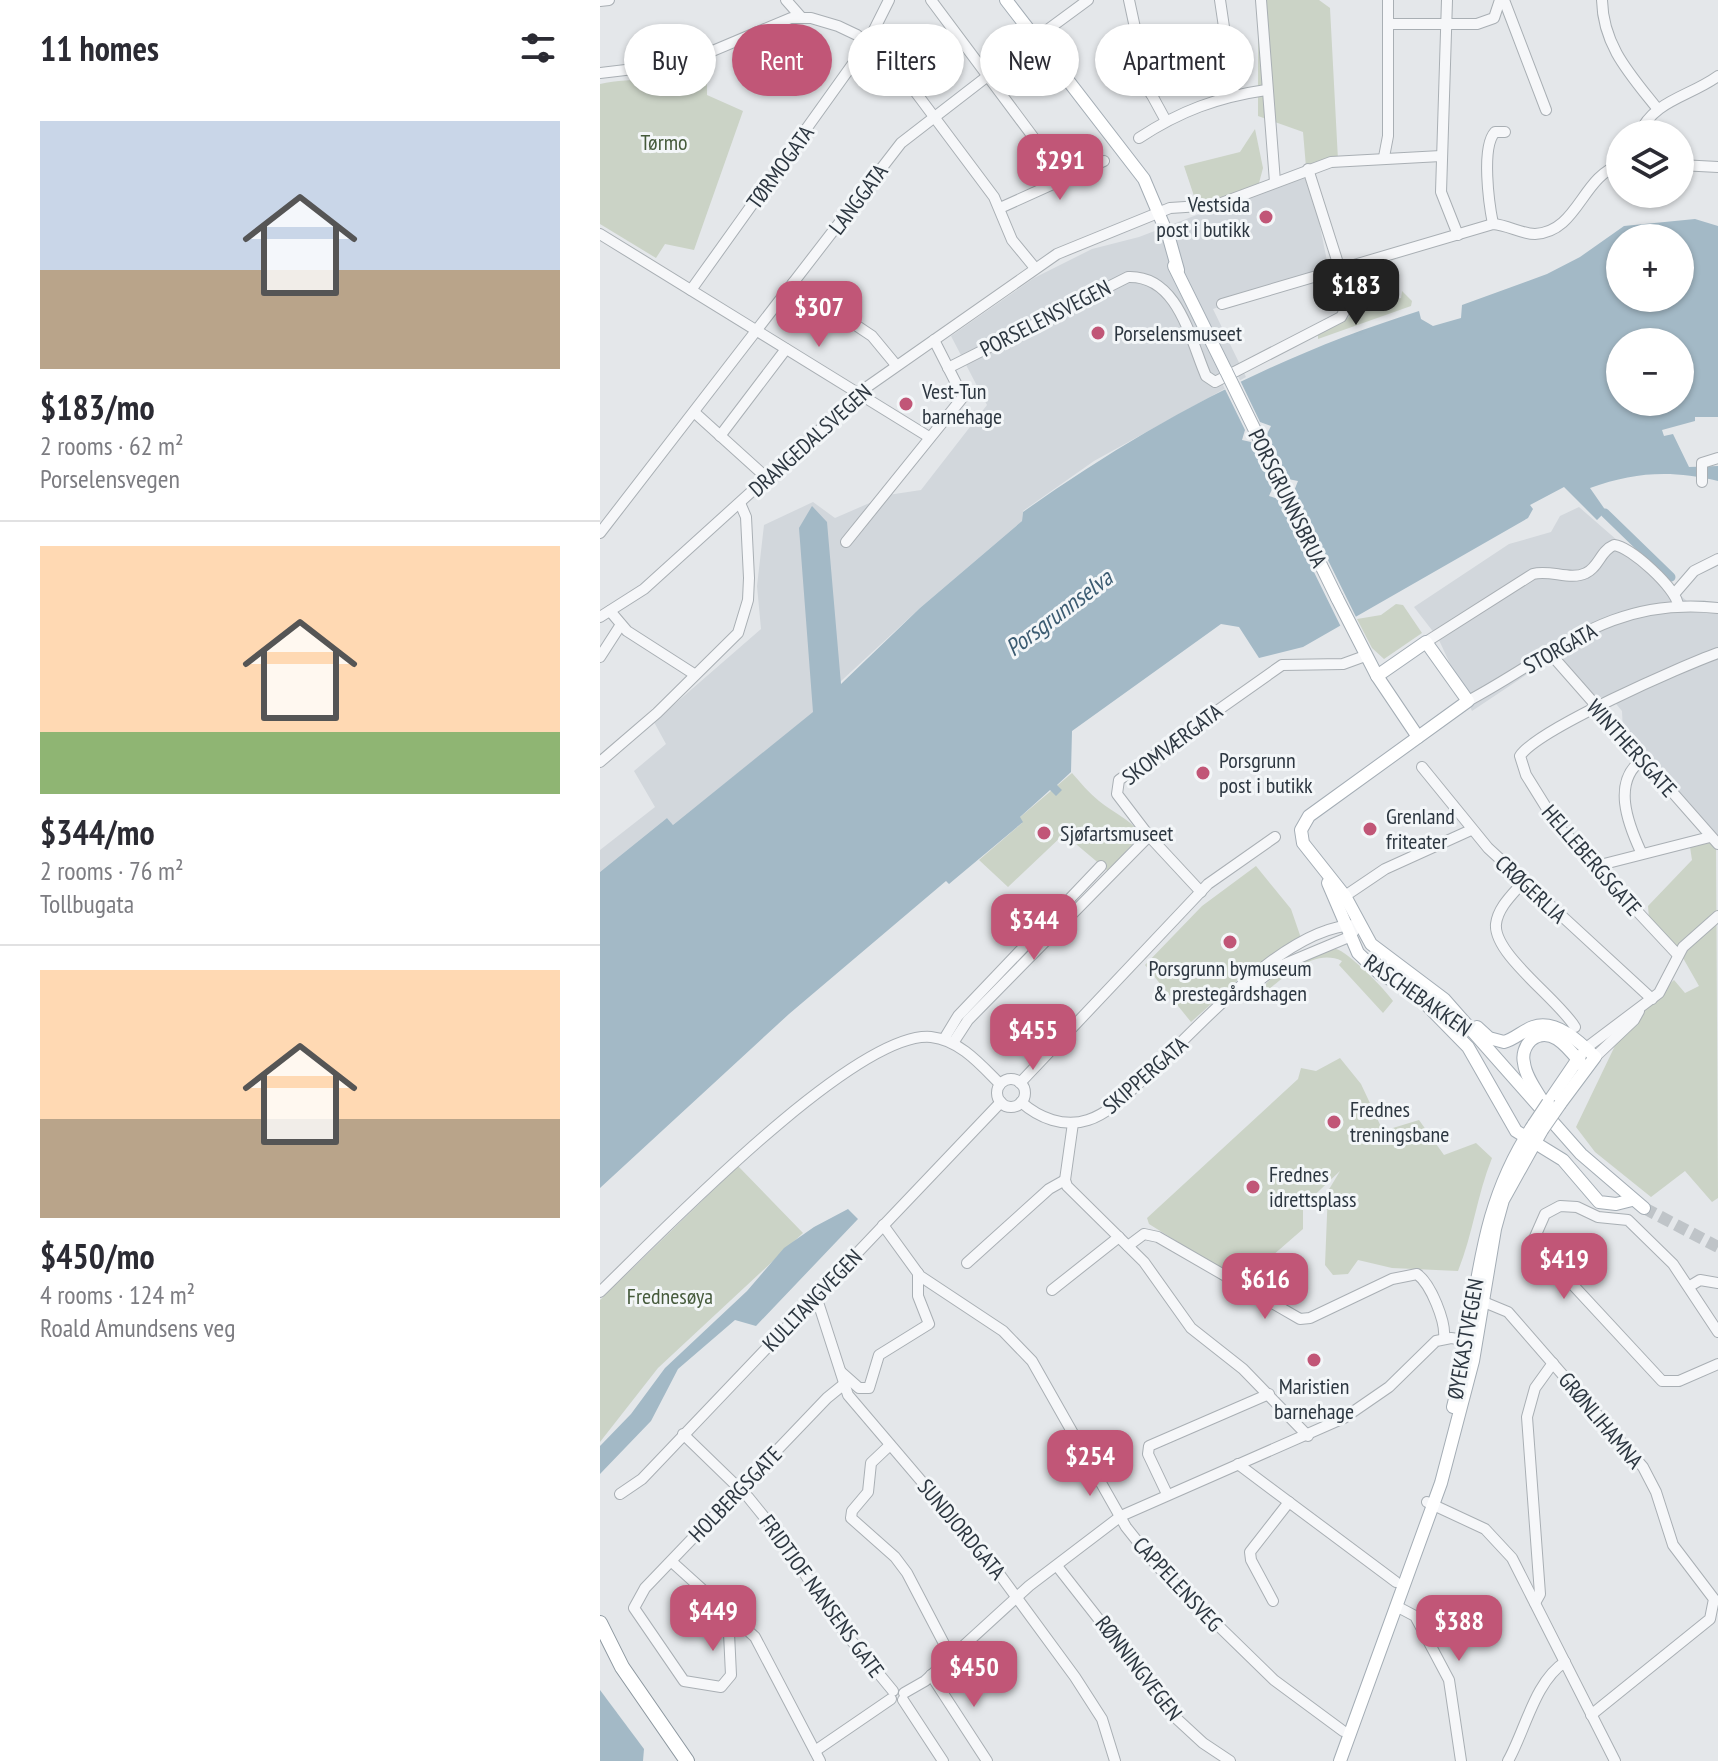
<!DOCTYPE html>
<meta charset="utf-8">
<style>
body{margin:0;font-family:"PT Sans Narrow",sans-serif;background:#f7f7f7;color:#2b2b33;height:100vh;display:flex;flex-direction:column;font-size:30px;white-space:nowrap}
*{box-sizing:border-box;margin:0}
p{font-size:26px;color:#7c7c81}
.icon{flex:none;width:44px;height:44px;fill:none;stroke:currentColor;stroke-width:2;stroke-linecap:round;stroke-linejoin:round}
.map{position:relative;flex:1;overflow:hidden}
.sheet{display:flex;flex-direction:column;background:#fff;width:600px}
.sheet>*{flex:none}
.hud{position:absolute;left:24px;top:24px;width:760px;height:72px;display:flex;gap:16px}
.fabs{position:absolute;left:1006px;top:120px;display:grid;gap:16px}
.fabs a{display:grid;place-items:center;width:88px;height:88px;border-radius:50%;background:#fff;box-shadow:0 2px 6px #0004;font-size:40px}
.price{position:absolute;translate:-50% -68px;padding:0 18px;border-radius:16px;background:#c15677;color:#fff;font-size:26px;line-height:52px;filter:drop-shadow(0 2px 4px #0008)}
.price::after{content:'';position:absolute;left:50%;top:48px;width:24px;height:18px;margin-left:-12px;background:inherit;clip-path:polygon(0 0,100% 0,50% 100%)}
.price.selected{background:#222;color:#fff}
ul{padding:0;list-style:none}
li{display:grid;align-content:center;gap:16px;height:424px;padding:0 40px}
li+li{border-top:2px solid #e1e1e2}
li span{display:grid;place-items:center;height:248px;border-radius:0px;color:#555}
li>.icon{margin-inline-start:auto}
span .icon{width:144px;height:144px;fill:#fffc;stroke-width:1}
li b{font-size:34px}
h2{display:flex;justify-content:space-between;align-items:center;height:96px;padding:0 40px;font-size:34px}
.tag{padding:0 28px;border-radius:36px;background:#fff;box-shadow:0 2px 6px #0004;font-size:28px;line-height:72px}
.tag.selected{background:#c15677;color:#fff}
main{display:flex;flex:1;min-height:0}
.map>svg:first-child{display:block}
.built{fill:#d2d7dc}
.green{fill:#cbd3c6}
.water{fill:#a3b9c6;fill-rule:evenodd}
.pier{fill:#e4e7ea}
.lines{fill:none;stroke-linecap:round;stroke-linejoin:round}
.canal{stroke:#a3b9c6;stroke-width:9}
.major-tunnel{stroke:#bfc4c8;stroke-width:12;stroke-dasharray:12 6;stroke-linecap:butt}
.minor-casing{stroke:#a9afb4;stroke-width:12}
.major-casing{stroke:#a4adb5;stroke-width:14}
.highway-casing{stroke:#8c979f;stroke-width:16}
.minor{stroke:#f6f7f9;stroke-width:10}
.major{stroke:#fff;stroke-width:12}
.highway{stroke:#fff;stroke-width:14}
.major-bridge-casing{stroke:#a4adb5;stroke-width:14;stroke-linecap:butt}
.major-bridge{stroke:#fff;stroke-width:12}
.poi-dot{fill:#c15677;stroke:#f3f6f8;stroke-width:3}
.labels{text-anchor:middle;stroke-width:6;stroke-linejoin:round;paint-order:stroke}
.park-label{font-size:22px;fill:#465b3c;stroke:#f3f6f8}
.street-label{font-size:22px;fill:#2d3741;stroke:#f3f6f8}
.poi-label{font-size:22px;fill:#2d3741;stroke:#f3f6f8;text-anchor:start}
.water-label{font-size:24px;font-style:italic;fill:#3b5b71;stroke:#f3f6f8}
</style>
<main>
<section class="sheet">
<h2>11 homes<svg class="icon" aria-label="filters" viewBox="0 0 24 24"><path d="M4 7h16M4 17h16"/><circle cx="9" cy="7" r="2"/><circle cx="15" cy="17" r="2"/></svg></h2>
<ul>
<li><span style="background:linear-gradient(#c9d6e8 60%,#b9a48a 0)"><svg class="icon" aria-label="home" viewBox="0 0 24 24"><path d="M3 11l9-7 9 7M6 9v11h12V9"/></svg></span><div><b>$183/mo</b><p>2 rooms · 62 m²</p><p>Porselensvegen</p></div></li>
<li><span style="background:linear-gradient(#ffd9b3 75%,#8fb573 0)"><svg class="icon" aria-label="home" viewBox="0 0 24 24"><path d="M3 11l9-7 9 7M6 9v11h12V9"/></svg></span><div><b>$344/mo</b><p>2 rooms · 76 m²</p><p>Tollbugata</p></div></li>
<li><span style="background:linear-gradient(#ffd9b3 60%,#b9a48a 0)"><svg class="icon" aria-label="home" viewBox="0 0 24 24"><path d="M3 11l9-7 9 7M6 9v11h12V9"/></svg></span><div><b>$450/mo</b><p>4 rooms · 124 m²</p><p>Roald Amundsens veg</p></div></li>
</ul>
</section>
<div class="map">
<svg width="1118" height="1761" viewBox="0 0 1118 1761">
<rect width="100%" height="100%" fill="#e4e7ea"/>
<g class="built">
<path d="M709,172L728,266L720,273L613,309L646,377L494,461L423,511L422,521L320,608L213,707L214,712L73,825L67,818L0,872V850L55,807L34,771L66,744L54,722L161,629L157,586L164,525L213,502L235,518L288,495L321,490L387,405L351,336L434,278L492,249L539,237Z"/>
<path d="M979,507L1088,602L1118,608V842L1023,732L1022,711L1012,699L992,696L953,657L872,711L838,638L814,607L909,544L951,532L960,516Z"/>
</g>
<g class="green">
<path d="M658,0H719L730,8L738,160L706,167L703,132L658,116Z"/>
<path d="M101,70L107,71V95L143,111L94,250L65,244L56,258L0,224V84C33,76 70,84 101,70Z"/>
<path d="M655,129L663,168L659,183L612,202H596L584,166L640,152Z"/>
<path d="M802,291L812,301L811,306L718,339V335L748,318L754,308L801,298Z"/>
<path d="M796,604L803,605L822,633L784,659L772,648L757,619L781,615Z"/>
<path d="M472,773C480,782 489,793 499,801C514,813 528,818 540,833L538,838L508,871L464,834L408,887L379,860L422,823L419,818Z"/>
<path d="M1116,839L1118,1198L1112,1202L1085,1171L1051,1197L995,1152L976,1127L1024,1027L1074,980L1085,993L1099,986L1079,951L1049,919L1048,906L1092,860L1090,847Z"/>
<path d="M656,866L691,909L701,938L648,971L591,1022L545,965L602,906Z"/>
<path d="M736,949C747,951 785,989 793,1001L783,1013L739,965L742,961C710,946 678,985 656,999C664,974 711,953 736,949Z"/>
<path d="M740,1058L761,1084L783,1131L819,1120L844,1155L876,1143L892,1158C877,1195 873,1234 858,1271L792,1268L758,1260L748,1274L733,1275L725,1265L728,1191L740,1171L703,1206V1229L642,1282L549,1224L547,1218L698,1079L701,1068L716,1071Z"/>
<path d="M138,1166L203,1233L58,1368L0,1442V1300Z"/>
</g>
<g class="water">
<path d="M1095,219L1118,226V417H1095V421L1062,430L1064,436L1073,434L1089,467L1118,466V481C1071,470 1035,472 990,488L1006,511L997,520L964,487L930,505L933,509L928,518L703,647L659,658L639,627L621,624L472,731L471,772L457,785L462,790L456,796L450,790L420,817L423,822L349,884L346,881L189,1014L0,1188V872L67,818L73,825L213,712L199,528L212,506L227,522L241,684L320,608L422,521L423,512C547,424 675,356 819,311L821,319L833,326L861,318L862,305L947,274L980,257L1024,226ZM1020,238H1080V298H1020ZM1020,342H1080V402H1020Z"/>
<path d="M248,1209L258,1219L156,1326L135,1320L78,1369L51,1421L0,1474V1446L31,1414L65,1368L147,1291L184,1248L214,1227Z"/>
<path d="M0,1690L44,1749L43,1761H0Z"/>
</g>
<path class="pier" d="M638,376L660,422L671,426L667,434L688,479L698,481L694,491L757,619L741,627L678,499L669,496L673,487L651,442L642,440L645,430L622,383Z"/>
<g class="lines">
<path class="canal" d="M1005,513L1071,577"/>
<path class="major-tunnel" d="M1044,1208L1118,1247"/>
<defs>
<g id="minor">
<path d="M186,0L201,17"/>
<path d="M331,0L466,181"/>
<path d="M529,0L548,88L566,121"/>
<path d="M620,0L634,95"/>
<path d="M661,0L675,182"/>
<path d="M847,0L841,192L858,235"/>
<path d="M904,0L946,110"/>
<path d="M1002,0C1003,45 1029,73 1056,107"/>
<path d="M0,1L9,0"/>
<path d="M788,24H877L894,18L900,0"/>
<path d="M435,39L488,0"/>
<path d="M0,73L84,63L191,18H211L238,26L257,35L302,74L394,197L412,240L435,268"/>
<path d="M551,94L578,80L628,67"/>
<path d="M1039,134C1054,100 1089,97 1118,76"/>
<path d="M539,138C580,111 618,97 666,90"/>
<path d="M784,157L788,136V0"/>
<path d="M1080,165L1118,167"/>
<path d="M400,208L504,161"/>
<path d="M893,224C889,204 881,147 895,132H905"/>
<path d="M0,234L329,437"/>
<path d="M193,283L272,336L296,365"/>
<path d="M91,290L267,44L289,0"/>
<path d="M622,304L893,224C908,225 921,234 935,234C978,232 982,176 1020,165"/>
<path d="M348,368L528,277C578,275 590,339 606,376L615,382L741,317L750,301L708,169"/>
<path d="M94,412L167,478"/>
<path d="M120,436L186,349"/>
<path d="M1102,482V463L1118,458"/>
<path d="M0,533L301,143L389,75"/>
<path d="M246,542L363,397L334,340"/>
<path d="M1075,593L1094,571L1118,559"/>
<path d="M10,611L27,631L94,674"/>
<path d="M0,617L44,589L267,387L457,254L570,208L616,205L731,162L841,156"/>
<path d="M826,642L933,574C950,569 970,581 986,573C999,567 1000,551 1014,545C1031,547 1076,588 1078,605"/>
<path d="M948,651L1118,844"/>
<path d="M0,657L20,626"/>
<path d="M868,701C956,654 1009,596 1118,608"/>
<path d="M0,762L57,713L138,633L148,600L149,578L146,517L140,503"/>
<path d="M822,767L888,848L1052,999"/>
<path d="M1041,852C1028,824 1011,781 1043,759"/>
<path d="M1000,865L1110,837"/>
<path d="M923,882C913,894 898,907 896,924C893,954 958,999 975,1027"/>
<path d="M601,892L549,836L517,794L519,780L682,665L743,664L765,656"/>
<path d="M745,896L785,869L871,830"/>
<path d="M1078,955L1022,895L1007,872L959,828L926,775L920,756C938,729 1082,666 1118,653"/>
<path d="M641,995L675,968L749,937L754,931"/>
<path d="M344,1039L358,1016L501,866"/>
<path d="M353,1043L368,1020L549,836"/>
<path d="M986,1048L1059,993L1083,947L1118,916"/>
<path d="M995,1057L1034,1020L1039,1011"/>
<circle cx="411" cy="1093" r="14"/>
<path d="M420,1083L608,884L675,837"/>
<path d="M421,1102C439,1118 464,1128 488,1120C507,1114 523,1098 537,1085C590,1038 686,921 760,925"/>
<path d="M473,1123L465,1180L467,1186L544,1262L591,1328L643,1369L708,1436"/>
<path d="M283,1225L320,1276L403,1331L432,1361L526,1527L557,1566L674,1680L743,1731"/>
<path d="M528,1246L544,1234L558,1237L700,1319L710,1318L792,1279L817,1274C831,1284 846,1322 844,1338"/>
<path d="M367,1263L449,1189L465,1180"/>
<path d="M1090,1286L1100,1280L1118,1283"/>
<path d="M452,1290L519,1237"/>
<path d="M0,1292C57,1237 255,1030 331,1037C360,1040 381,1065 400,1084"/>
<path d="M216,1296L248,1395L392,1564L475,1677L502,1719L515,1761"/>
<path d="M879,1300L908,1312L1043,1467L1056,1492L1073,1545L1114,1599L1110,1619L991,1715"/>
<path d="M1118,1332L1073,1264L1028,1220L998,1217L977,1207L960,1206L945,1214L934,1239L947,1257L1062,1381H1079L1118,1364"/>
<path d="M241,1372L259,1388H269L279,1355L329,1324L318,1296V1273"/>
<path d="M83,1434L148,1497L182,1539L237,1623L293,1691"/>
<path d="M290,1445L271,1463L268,1492L252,1511L251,1518L295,1557L307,1573L351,1657"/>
<path d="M638,1464L796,1582"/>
<path d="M20,1494L42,1479L401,1102"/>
<path d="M567,1494L548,1454L549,1446L669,1394"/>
<path d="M827,1502L885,1529L912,1558L1015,1761"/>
<path d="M72,1562L155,1637L220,1761"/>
<path d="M457,1566L577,1719L603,1743L630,1761"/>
<path d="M673,1601L651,1560L650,1552L689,1502"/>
<path d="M935,1603L940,1594L927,1417L935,1388L953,1363"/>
<path d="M796,1606L815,1616L849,1680L861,1761"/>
<path d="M128,1612L131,1675L121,1687L84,1681L34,1608L45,1588L227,1398L243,1385"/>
<path d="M331,1675L387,1761"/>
<path d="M304,1693L325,1681L429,1586L521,1516L744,1418L789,1387L836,1341L851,1338L871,1341"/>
<path d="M303,1700L343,1761"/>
<path d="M215,1751L291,1699"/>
<path d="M908,1761C925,1731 935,1681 965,1662"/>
</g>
<g id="major">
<path d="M406,0L544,179L569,238L578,270"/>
<path d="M574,266L626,371"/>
<path d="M737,598L777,676L818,737"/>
<path d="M777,676L826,642L868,701L709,816L701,830L703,843L745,896L771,944L844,999L981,1154L1044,1208"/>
<path d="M728,883L758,953L779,973L821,996"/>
<path d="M815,993L868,1047L916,1131L963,1160L999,1202L1016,1204L1032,1200"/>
<path d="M877,1027L889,1038L904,1042C915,1039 922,1031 933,1027C956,1019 980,1042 995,1057L960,1104"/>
<path d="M948,1103L980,1056"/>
<path d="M949,1113C942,1097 926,1080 924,1063C922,1055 925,1046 931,1040C953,1022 973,1055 985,1068"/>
<path d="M853,1407C880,1304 872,1216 934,1124"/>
<path d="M740,1761L841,1483L873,1361L895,1229L903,1200L942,1130"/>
</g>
<path id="highway" d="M0,1623L22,1667L87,1761"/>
</defs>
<use href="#minor" class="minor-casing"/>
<use href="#major" class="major-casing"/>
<use href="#highway" class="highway-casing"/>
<use href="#minor" class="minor"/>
<use href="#major" class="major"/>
<use href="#highway" class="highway"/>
<defs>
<g id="major-bridge">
<path d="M626,371L737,598"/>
<path d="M934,1124L948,1103"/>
<path d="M942,1130L960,1104"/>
</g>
</defs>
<use href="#major-bridge" class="major-bridge-casing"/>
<use href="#major-bridge" class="major-bridge"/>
</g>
<g class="poi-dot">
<circle cx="666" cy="217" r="8"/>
<circle cx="498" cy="333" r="8"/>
<circle cx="306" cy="404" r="8"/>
<circle cx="603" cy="773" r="8"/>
<circle cx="770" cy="829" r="8"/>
<circle cx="444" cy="833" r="8"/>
<circle cx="630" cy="942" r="8"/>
<circle cx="734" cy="1122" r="8"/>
<circle cx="653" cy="1187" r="8"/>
<circle cx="714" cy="1360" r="8"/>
</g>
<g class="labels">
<g class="park-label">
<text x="64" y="150">Tørmo</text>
<text x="70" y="1304">Frednesøya</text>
</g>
<g class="street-label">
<text transform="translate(180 167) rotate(-54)" y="8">TØRMOGATA</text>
<text transform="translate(258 199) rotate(-53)" y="8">LANGGATA</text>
<text transform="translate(445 318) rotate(-27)" y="8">PORSELENSVEGEN</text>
<text transform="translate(210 440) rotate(-42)" y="8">DRANGEDALSVEGEN</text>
<text transform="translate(688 498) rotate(64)" y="8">PORSGRUNNSBRUA</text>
<text transform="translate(960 648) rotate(-29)" y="8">STORGATA</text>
<text transform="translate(572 744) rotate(-37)" y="8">SKOMVÆRGATA</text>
<text transform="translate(1032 748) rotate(48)" y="8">WINTHERSGATE</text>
<text transform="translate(992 860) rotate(49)" y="8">HELLEBERGSGATE</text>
<text transform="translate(931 889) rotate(43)" y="8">CRØGERLIA</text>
<text transform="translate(818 995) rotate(35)" y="8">RASCHEBAKKEN</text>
<text transform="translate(545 1075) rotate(-41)" y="8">SKIPPERGATA</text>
<text transform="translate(212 1300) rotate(-46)" y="8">KULLTANGVEGEN</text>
<text transform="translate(865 1339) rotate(-80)" y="8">ØYEKASTVEGEN</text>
<text transform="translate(1001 1420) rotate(50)" y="8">GRØNLIHAMNA</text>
<text transform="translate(135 1494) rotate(-46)" y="8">HOLBERGSGATE</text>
<text transform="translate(362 1529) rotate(50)" y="8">SUNDJORDGATA</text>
<text transform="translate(578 1584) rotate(47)" y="8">CAPPELENSVEG</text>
<text transform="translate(222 1596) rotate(54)" y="8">FRIDTJOF NANSENS GATE</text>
<text transform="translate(539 1668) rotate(52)" y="8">RØNNINGVEGEN</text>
</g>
<g class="poi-label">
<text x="650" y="212" text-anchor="end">Vestsida<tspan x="650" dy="25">post i butikk</tspan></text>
<text x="514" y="341">Porselensmuseet</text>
<text x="322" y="399">Vest-Tun<tspan x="322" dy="25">barnehage</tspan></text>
<text x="619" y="768">Porsgrunn<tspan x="619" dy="25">post i butikk</tspan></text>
<text x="786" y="824">Grenland<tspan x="786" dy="25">friteater</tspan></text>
<text x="460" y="841">Sjøfartsmuseet</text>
<text x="630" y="976" text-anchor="middle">Porsgrunn bymuseum<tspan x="630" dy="25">&amp; prestegårdshagen</tspan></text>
<text x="750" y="1117">Frednes<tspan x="750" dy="25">treningsbane</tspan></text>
<text x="669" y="1182">Frednes<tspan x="669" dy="25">idrettsplass</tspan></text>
<text x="714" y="1394" text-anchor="middle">Maristien<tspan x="714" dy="25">barnehage</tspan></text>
</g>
<g class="water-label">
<text transform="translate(459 613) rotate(-37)" y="8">Porsgrunnselva</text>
</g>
</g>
</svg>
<div class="fabs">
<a><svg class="icon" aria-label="layers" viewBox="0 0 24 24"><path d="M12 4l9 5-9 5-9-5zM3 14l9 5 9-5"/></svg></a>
<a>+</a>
<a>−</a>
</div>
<b class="price" style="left:460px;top:202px">$291</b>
<b class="price selected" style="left:756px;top:327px">$183</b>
<b class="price" style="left:219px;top:349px">$307</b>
<b class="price" style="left:434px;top:962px">$344</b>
<b class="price" style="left:433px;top:1072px">$455</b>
<b class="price" style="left:964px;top:1301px">$419</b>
<b class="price" style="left:665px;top:1321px">$616</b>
<b class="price" style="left:490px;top:1498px">$254</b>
<b class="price" style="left:113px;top:1653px">$449</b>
<b class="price" style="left:859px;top:1663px">$388</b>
<b class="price" style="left:374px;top:1709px">$450</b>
<div class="hud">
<a class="tag">Buy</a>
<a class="tag selected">Rent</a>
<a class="tag">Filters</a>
<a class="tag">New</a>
<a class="tag">Apartment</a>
</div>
</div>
</main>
